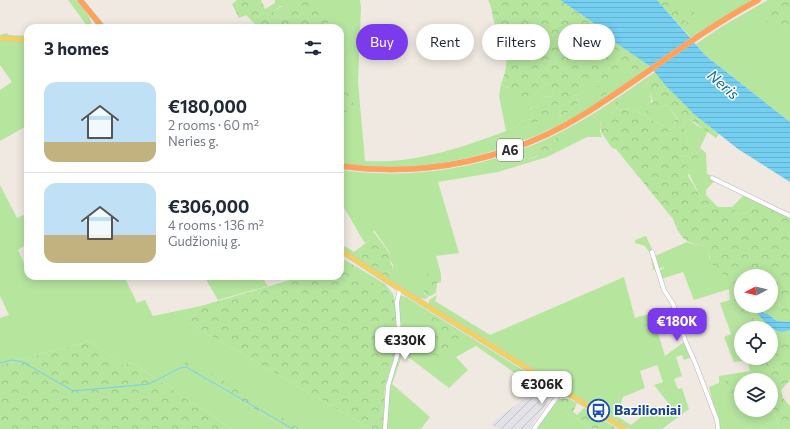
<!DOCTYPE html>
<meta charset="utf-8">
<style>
body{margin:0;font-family:Commissioner,sans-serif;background:#f2f2f3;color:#1f2937;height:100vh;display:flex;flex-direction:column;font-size:15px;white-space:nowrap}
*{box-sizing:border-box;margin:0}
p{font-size:13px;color:#747a83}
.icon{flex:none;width:22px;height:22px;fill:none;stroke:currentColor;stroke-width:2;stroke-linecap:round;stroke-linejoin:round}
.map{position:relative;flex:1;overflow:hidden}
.details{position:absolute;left:24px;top:24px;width:320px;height:256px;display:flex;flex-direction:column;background:#fff;border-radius:12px;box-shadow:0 2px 10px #0003}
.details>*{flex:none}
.hud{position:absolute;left:356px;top:24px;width:374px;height:36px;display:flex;gap:8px}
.needle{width:26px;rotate:263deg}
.buttons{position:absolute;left:734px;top:269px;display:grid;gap:8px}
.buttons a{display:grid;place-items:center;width:44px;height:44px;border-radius:50%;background:#fff;box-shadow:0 2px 10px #0003;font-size:20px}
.price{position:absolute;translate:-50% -34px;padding:0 9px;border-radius:8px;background:#fff;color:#222;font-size:13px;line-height:26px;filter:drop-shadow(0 1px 2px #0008)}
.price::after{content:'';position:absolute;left:50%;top:24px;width:12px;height:9px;margin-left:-6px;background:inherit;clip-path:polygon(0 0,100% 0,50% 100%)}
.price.selected{background:#7c3aed;color:#fff}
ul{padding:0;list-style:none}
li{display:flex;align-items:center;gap:12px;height:100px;padding:0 20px}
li+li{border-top:1px solid #e0e1e3}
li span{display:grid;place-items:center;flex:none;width:112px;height:80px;border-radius:12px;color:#555}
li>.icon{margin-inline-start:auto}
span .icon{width:48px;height:48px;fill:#fffc;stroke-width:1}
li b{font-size:17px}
h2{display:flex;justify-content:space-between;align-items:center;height:48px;padding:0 20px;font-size:17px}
.chip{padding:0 14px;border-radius:18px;background:#fff;box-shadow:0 2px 10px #0003;font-size:14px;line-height:36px}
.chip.selected{background:#7c3aed;color:#fff}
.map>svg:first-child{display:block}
.industrial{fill:url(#industrial-furrows)}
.grass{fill:#b6e59e;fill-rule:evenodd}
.forest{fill:url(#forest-crowns)}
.water{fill:url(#water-rules)}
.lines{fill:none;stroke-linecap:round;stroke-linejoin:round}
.stream{stroke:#75cff0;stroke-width:1}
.minor-casing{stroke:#b4b7c1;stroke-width:5}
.major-casing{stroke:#c9c9c9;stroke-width:6}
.highway-casing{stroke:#c9c9c9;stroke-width:6}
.minor{stroke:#fff;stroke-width:4}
.major{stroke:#f2d163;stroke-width:5}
.highway{stroke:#ffa35c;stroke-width:5.5}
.labels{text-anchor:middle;stroke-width:3;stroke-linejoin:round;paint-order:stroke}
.shield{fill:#fff;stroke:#6d6d6d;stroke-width:1}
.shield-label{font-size:13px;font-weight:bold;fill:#2e2e2e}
.transit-label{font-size:14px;font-weight:bold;fill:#164399;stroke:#fff;text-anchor:start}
.water-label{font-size:15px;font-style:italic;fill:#0d6fa3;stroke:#fff}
</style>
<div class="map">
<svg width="790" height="429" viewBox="0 0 790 429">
<defs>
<pattern id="industrial-furrows" width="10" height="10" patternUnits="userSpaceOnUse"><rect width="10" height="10" fill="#e3e1e8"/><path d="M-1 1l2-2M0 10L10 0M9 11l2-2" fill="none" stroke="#c3c1c7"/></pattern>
<pattern id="forest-crowns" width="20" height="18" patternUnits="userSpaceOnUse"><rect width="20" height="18" fill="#b6e59e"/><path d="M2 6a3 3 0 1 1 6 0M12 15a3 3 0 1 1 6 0" fill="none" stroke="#9dc588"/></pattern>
<pattern id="water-rules" width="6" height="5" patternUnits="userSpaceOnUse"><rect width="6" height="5" fill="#75cff0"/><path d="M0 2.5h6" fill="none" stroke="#66b2ce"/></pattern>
</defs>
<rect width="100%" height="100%" fill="#efe9e1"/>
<path class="industrial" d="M537,389L550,398L530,429H497L491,424Z"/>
<g class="grass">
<path d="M68,0H76C82,8 94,18 91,28H86L85,23Z"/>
<path d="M282,0H289V16L286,19L278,18L273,11L283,6Z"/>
<path d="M313,0H360L361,7L358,82L365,161C414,164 461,148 506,131L499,96L501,84L528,100L547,83L554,89L552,97L546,96L537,107L532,106L530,109L533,113L531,119L521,121L518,126L508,130L526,127L550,113L556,104L560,107L559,114L561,116L567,113L579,102L571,98V96L580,95L588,84L597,81L609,86L621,79L623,74L630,68L635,71L644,64L643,60L650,66C629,81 608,98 585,111C510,154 427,176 340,163V115L343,114V68L340,69V28H326L323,25L331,21L322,7H313Z"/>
<path d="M672,0H752L691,38L684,30L696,21L689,12L691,21L686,22L673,5Z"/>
<path d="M768,0H784L763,11L782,30L790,22V122L706,56L696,44L721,27Z"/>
<path d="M7,33L9,35L28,36V125L0,141V90L12,82L0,65V35Z"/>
<path d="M655,72L642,88L650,92L652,109L667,105L678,120L670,130L632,109L617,110L616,109L622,98L616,101L613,112L600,123V131L602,137H587L547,157L498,172L438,182L459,253L436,256L441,274H427L423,292L428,297L426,299L419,298L392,281L393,265L389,258L390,253L374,230L370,240L365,243C356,230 350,215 340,203V170C414,180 488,168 555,135C590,118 623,94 655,72ZM558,138L561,139L535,157L527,159L525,157V154Z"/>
<path d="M690,119L696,125L708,131L700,148L706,153L707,174L717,178L706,190V195L701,197L680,157L683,155L690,158L695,164L697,153L689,146L683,123Z"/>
<path d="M0,185L17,218L28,213V243L18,250L28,272V276H124L137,303L145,300L153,316L201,306L190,319V324L372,429H301L183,365L287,429H232L133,363L123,365L89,341L0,365V318L9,315L0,296Z"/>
<path d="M745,194L755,200L751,211L739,215L732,207Z"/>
<path d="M646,236L655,256L687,242L692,244L708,246L709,258L733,280L734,306L732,311L736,312L742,328H741V358H757V366L763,380H746L726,377L736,386L738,383L741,384V410H771V407L776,417L779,429H719L709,387L719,383V376L750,371L747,360L734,362L724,337L731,334L720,303L730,300L729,289L694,300L683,272L661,279L659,271L665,267L652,270L653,268L651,259L653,257L645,246L635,243V240Z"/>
<path d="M352,264L385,284L393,294L364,277Z"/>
<path d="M204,276H261L268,286L218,300Z"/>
<path d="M624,277L635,318L672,307L676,320L658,333L665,356L684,342L692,357L684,360L682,355L676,357L682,376L674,379L678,389L682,388L689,409L662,429H630L429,304V300L437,295L435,301L490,335ZM657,365L663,382L654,385L669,404L662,409L655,406L631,425L617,416L623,397L645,388L640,371Z"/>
<path d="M771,291L780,301L779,305L783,316L790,318V322L777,321L768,314L763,313V309L771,306Z"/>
<path d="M400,295L406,297L547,385L551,391L548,396L476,346L456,357L468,370L449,388L403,353L392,384L430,417L421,429H387L389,392L402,341L399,301Z"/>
<path d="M748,306H752L773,330L786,332L790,330V334L771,341V328H759V323L753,318Z"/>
<path d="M554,404L590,427L594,429H537Z"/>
</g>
<g class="forest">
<path d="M237,0H261L265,9L275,3V0H282L283,5L273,11L278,18L286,19L289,16V0H313L314,7H322L330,11L331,21L323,25L311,27L298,24L290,28H270L255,24L246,15L239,18L232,4Z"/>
<path d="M488,0H560L598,26L616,43L643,60L644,65L635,71L630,68L623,74L621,80L609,86L610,91L598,99L591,95L600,83L597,81L588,85L580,95L571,96V98L578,100L579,102L567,113L562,116L559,114L560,107L556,104L551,113L535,123L509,134L508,130L518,126L521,121L531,119L533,113L530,111L532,106L537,107L546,96L552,97L554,90L547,83L528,100L522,98L516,100L509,95V88L501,84C511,61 505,48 496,27C492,18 493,9 488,0Z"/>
<path d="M657,0H672L676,9L680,10L686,22L691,21L688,14L692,10L695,13L696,21L684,30Z"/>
<path d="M784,0H790V22L782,30L778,31L761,17L762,11Z"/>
<path d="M343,68L345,74L343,77C346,87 352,95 355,107L352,111L344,112L340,115L342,86L340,69Z"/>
<path d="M655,72C674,96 696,116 719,134L716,138L690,119L683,123L689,146L697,153L698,160L695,165L690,158L683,155L680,157L689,169L688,176L701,197L706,195L718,207H732L739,215L751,211L755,200L790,217V318L783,316L779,311L780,301L771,291V276H741V306H748L753,318L759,323V328H742L736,312L731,311L734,306L733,280C716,272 709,265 708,246C686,244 681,240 673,219L616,149L612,148C603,134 590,124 613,112L616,100L623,98L616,108L617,110L632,109L670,130L673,121L678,119L667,105L653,109L654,112L650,115L640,106L644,101L653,103L650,92L643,90L642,88Z"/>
<path d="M559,137L562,139L561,144L549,151L527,159L525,157V154Z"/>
<path d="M370,227L390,254C388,261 395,269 395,278L392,281L343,249L345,246L354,252L370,240L367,231Z"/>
<path d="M340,257L352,264L364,277L393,294L394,298L399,337L397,348L385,386L383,429H372L190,324V319L201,306L304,276H340Z"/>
<path d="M427,274H441V282L437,283L436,293L428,297L418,285L419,280Z"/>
<path d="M425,311L463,336L461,343L453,348L446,359L441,360L430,353L426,336Z"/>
<path d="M790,334V380L781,390L783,398L790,406V429H779L776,417L771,407V380H763L757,375L756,360L757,358H771V341Z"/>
<path d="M89,341L123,365L133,363L232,429H0V365Z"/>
<path d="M188,359L301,429H287L183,365Z"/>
<path d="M746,372L751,376V378L741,380V384L738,383L736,386L738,391L725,398L726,377Z"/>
<path d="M560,399H569L577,403L573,412L577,415L584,408L618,429H594L590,427L554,404Z"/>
</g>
<g class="water">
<path d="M560,0H657L706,56L790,122V182L738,149L719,134L695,115L666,86L650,66L616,43L598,26Z"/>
<path d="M752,306H768L763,309V313L768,314L777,321L790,322V330C774,338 760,317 752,306Z"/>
</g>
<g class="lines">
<path class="stream" d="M0,363L12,360L23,362L73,391L149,384L180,368L186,367L293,429"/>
<defs>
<g id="minor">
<path d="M712,178L790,216"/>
<path d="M652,252L664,290L673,304L685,340L696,365L717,420L718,429"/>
<path d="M385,429L388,386L400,346L397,302L400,289"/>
<path d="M534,429L562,390"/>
</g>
<g id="major">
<path d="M0,38L28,40"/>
<path d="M340,250L400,289L625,429"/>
</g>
<g id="highway">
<path d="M80,0L103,28"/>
<path d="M340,166C426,178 513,159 586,113C644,77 698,32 758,0"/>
</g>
</defs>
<use href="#minor" class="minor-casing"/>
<use href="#major" class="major-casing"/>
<use href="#highway" class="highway-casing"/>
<use href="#minor" class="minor"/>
<use href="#major" class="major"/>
<use href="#highway" class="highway"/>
</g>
<defs>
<symbol id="bus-ring" viewBox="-11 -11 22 22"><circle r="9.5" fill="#fff" stroke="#1a4fb4" stroke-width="1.5"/><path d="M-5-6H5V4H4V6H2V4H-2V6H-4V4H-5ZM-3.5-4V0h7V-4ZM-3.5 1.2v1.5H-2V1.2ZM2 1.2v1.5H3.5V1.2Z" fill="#1a4fb4"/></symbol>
</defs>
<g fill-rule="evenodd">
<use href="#bus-ring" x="586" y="398" width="25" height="25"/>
</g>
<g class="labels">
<rect class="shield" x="497" y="139" width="26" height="22" rx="3"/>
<g class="shield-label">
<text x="510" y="155">A6</text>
</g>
<g class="transit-label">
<text x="614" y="415">Bazilioniai</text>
</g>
<g class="water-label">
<text transform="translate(723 85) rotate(41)" y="5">Neris</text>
</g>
</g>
</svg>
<div class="buttons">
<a><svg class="needle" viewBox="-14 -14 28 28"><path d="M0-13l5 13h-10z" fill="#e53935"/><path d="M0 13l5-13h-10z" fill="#747a83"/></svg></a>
<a><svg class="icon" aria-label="locate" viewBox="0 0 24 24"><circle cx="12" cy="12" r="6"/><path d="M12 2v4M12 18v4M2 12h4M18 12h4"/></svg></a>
<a><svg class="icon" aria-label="layers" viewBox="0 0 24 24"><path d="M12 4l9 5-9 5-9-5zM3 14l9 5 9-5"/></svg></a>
</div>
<b class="price selected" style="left:677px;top:342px">€180K</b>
<b class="price" style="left:405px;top:361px">€330K</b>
<b class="price" style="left:542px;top:405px">€306K</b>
<div class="hud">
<a class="chip selected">Buy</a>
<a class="chip">Rent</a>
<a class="chip">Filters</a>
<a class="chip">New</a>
</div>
<section class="details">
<h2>3 homes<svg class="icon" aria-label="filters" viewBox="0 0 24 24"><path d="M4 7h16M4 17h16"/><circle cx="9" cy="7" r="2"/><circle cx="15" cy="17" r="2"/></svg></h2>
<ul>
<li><span style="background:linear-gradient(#bfe0f5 75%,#c2b280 0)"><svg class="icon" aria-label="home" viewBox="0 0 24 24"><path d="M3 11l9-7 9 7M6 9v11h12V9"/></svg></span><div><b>€180,000</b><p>2 rooms · 60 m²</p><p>Neries g.</p></div></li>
<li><span style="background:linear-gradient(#bfe0f5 65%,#c2b280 0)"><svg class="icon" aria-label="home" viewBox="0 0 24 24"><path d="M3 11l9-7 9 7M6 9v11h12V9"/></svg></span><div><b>€306,000</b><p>4 rooms · 136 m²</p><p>Gudžionių g.</p></div></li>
</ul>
</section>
</div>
